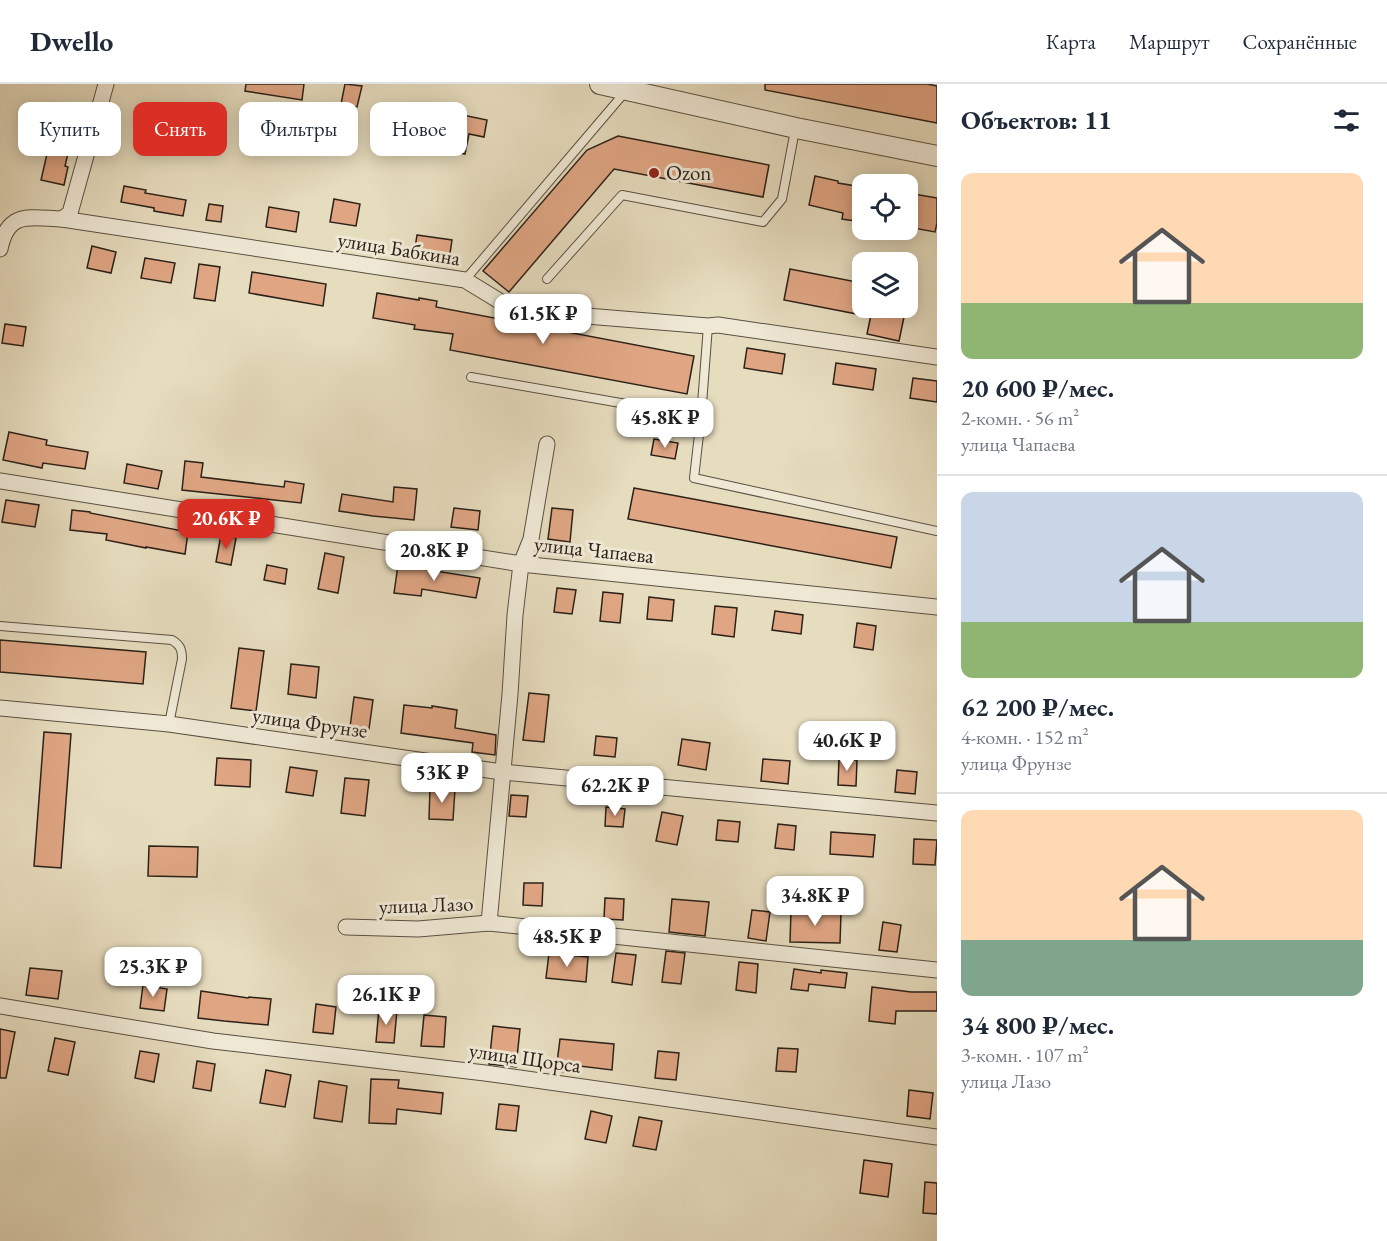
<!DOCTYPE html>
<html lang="ru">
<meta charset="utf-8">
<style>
body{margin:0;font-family:"EB Garamond",serif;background:#f2f2f3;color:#1f2937;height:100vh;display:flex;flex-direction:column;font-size:22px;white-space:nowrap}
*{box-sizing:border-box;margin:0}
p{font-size:20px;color:#747a83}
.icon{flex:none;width:33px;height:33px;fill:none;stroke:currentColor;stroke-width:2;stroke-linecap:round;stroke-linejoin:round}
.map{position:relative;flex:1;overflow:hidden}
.side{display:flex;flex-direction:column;background:#fff;width:450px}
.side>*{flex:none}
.top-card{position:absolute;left:18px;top:18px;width:570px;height:54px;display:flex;gap:12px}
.tools{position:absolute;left:852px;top:90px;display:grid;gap:12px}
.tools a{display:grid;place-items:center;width:66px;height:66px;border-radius:12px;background:#fff;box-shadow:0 3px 15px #0003;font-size:30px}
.price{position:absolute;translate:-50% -51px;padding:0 14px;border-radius:12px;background:#fff;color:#222;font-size:20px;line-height:39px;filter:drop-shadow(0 2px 3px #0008)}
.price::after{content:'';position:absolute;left:50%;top:36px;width:18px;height:14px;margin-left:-9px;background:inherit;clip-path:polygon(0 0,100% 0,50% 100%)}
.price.current{background:#d93025;color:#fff}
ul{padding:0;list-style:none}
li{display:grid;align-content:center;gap:12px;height:318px;padding:0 24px}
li+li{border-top:2px solid #e0e1e3}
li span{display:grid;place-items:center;height:186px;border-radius:12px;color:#555}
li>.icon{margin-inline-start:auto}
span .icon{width:108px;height:108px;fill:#fffc;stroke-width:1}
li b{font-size:26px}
h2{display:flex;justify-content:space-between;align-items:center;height:72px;padding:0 24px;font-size:26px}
.pill{padding:0 21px;border-radius:12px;background:#fff;box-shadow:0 3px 15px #0003;font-size:21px;line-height:54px}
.pill.current{background:#d93025;color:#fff}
header{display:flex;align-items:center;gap:36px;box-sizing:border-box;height:84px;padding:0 30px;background:#fff;border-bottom:2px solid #e0e1e3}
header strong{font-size:28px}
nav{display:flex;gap:33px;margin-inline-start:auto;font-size:21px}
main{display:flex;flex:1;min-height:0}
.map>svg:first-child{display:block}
.building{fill:#e0a684;stroke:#2b2118;stroke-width:1.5}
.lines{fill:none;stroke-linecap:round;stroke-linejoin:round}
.service-casing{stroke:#5a5042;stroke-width:10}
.minor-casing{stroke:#5a5042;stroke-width:17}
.tertiary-casing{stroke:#5a5042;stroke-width:22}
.service{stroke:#efe8d5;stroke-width:8}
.minor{stroke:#efe8d5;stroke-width:15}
.tertiary{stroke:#efe8d5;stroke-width:20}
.poi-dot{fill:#8f2418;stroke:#efe8d5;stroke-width:2}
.labels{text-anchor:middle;stroke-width:6;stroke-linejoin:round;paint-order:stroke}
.poi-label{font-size:21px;fill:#2b2118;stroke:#efe8d5;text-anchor:start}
.street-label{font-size:21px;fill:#2b2118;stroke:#efe8d5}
</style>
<header>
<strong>Dwello</strong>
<nav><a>Карта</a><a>Маршрут</a><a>Сохранённые</a></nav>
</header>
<main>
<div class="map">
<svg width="937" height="1157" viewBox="0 0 937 1157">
<rect width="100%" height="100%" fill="#e6dcbe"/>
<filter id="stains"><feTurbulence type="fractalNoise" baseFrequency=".00333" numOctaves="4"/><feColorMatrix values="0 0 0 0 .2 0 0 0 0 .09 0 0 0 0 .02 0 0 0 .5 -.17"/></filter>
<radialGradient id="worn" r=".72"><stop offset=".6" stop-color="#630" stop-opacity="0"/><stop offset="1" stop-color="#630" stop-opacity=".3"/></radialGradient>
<g class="building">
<path d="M246,0H304L302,16L245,7Z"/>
<path d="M345,0L362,2L357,23L341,20Z"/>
<path d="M765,0H927L937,2V39L765,6Z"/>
<path d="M404,20L429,25L421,59L396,54Z"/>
<path d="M453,29L487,36L484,53L469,50L465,70L445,66Z"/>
<path d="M34,33L74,43L65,82L68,83L64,101L41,96L50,57L29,52Z"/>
<path d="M618,52L769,81L763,113L614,85L509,208L483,187L587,66Z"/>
<path d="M815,92L838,97V99L862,103V138L842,135L843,129L809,121Z"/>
<path d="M124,102L146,106L145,109L186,116L183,132L154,127V124L121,118Z"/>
<path d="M908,109L937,114V139L935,148L908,143Z"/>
<path d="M334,115L360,120L356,142L330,138Z"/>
<path d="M209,120L223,122L221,138L206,136Z"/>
<path d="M269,123L299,128L296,148L266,143Z"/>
<path d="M417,151L452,156L449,176L414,170Z"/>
<path d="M92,162L116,168L111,189L87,184Z"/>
<path d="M145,174L175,179L171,199L141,194Z"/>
<path d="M199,180L220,183L215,217L194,214Z"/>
<path d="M790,185L862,199V231L784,216Z"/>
<path d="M252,188L326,200L323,222L249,209Z"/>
<path d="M377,209L419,216V214L437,217L436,223L694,272L687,310L450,266L453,250L414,245L415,241L373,234Z"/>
<path d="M872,226L904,233L899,257L867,250Z"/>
<path d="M5,240L26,243L23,262L2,259Z"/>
<path d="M747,264L785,270L782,290L744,284Z"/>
<path d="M836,279L876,285L873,306L833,300Z"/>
<path d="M913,294L937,297V318L910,314Z"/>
<path d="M9,348L47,356L46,361L88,368L85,385L43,379L42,384L3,376Z"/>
<path d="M654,355L678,359L675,375L651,371Z"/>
<path d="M185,377L203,379L201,393L284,403L285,397L304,400L301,419L182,406Z"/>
<path d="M127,380L162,387L158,405L124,399Z"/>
<path d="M394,403L417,405L414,436L373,432L339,427L342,410L393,418Z"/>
<path d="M634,404L897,453L891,484L628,435Z"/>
<path d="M6,416L39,421L35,443L2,438Z"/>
<path d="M454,424L480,427L478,446L451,443Z"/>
<path d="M552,424L573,426L570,458L548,455Z"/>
<path d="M72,426L90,428V429L188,448L185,470L146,463V464L106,456L107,450L70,446Z"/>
<path d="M221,451L236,454L231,481L216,478Z"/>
<path d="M325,469L344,473L338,509L318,505Z"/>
<path d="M267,481L287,485L285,500L264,496Z"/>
<path d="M398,481L480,494L476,514L422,505L421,512L394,509Z"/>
<path d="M557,504L576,506L572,530L554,528Z"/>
<path d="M603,508L623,510L620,539L600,537Z"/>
<path d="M649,513L674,516L672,537L647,535Z"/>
<path d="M715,522L737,524L734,553L712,550Z"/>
<path d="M775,527L803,531L801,550L772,546Z"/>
<path d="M857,539L876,542L873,566L854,563Z"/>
<path d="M0,556L146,568L143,600L0,588Z"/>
<path d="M239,564L264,567L256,627L231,624Z"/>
<path d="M291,580L319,583L316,614L288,610Z"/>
<path d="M529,609L549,611L544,658L523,656Z"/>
<path d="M354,613L373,616L369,645L350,643Z"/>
<path d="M404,621L432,624V622L457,626L455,644L496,651L495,671L472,668L473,659L401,649Z"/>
<path d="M44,648L71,650L61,784L34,782Z"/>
<path d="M596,652L617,654L615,673L594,671Z"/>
<path d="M682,655L710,659L706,686L678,681Z"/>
<path d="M217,674L251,676L250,703L215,701Z"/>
<path d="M763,675L790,677L788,700L761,697Z"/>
<path d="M839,675L857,676L856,702L838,701Z"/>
<path d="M290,683L317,687L313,712L286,708Z"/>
<path d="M897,686L917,688L915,710L895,708Z"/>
<path d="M345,694L369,696L365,732L341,729Z"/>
<path d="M430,704L455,705L453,736L429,735Z"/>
<path d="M511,711L528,712L526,733L509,732Z"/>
<path d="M606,723L625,725L623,743L605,742Z"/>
<path d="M662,728L683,732L677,761L656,757Z"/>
<path d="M718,736L740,738L738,758L716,756Z"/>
<path d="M778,740L796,742L794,766L775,764Z"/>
<path d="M831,748L875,751L873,773L830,770Z"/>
<path d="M914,755L937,756L935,781L913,780Z"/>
<path d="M149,762L198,763L197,793L148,792Z"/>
<path d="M524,799H543L542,822L523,821Z"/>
<path d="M605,814L624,815L623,836L604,835Z"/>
<path d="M672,815L709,818L705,852L669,848Z"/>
<path d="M752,826L770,828L766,857L748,854Z"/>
<path d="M791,827L841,829L840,859L790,858Z"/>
<path d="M883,838L901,841L897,868L879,866Z"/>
<path d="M666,867L685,869L681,900L662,898Z"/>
<path d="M549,869L588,873L586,898L546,894Z"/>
<path d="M616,869L636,871L632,901L612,898Z"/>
<path d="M739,878L758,880L756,909L736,906Z"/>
<path d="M30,884L62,887L58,915L26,911Z"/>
<path d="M794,885L821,889V886L847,889L845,904L809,900L808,907L791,905Z"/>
<path d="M143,901L167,905L164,927L140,924Z"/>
<path d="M872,903L911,908H937V927H896L895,940L869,937Z"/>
<path d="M201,907L248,914L249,913L271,915L268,941L224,937L198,934Z"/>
<path d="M316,920L336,923L333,950L313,948Z"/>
<path d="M379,924L397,926L394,959L376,958Z"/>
<path d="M424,931L446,933L444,963L421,962Z"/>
<path d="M493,942L520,945L516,983L489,980Z"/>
<path d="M0,945L15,948L6,994H0Z"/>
<path d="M55,954L75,958L68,991L48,987Z"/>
<path d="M560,955L614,960L612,986L580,982L579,989L556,987Z"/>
<path d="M778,964L798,965L796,988L776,987Z"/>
<path d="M140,967L159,970L154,998L135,994Z"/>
<path d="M658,967L679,969L676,996L655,994Z"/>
<path d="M197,977L215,980L211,1007L193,1004Z"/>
<path d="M266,986L291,991L285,1023L260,1019Z"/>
<path d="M371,995L399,996L398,1004L443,1009L441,1030L397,1025L396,1040L369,1039Z"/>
<path d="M319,997L347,1002L342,1038L314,1034Z"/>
<path d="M909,1006L933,1009L930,1035L907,1032Z"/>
<path d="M499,1020L519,1022L516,1047L496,1045Z"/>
<path d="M591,1027L612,1032L606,1059L585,1055Z"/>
<path d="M639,1033L662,1037L656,1066L633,1062Z"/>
<path d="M864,1076L892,1080L888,1113L860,1109Z"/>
<path d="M925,1098L937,1099V1130L923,1129Z"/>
</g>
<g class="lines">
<defs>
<g id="service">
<path d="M547,195L622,111L763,138L782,115L795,46"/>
<path d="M465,196L626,7"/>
<path d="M471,293L701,333L708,242"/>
<path d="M701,333L694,394L937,447"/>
<path d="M0,542L172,556C180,561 182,565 182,575L169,640"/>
</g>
<g id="minor">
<path d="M62,135L465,196L514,226L708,242L718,241L937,273"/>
<path d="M0,165C8,126 30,134 62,135L70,129L106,0"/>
<path d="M0,397L521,480L937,523"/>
<path d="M0,624L169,640L502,688L937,729"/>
<path d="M489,839L510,610L515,531L521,480L531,455L547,360"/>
<path d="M346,843L418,845L489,839L937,886"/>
<path d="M0,922L213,957L485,989L937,1053"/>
</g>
<path id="tertiary" d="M600,0L796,44L937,72"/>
</defs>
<use href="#service" class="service-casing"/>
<use href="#minor" class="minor-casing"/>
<use href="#tertiary" class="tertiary-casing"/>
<use href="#service" class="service"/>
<use href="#minor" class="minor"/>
<use href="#tertiary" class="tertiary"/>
</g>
<circle class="poi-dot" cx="654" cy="89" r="6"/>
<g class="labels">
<g class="poi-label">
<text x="666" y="96">Ozon</text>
</g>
<g class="street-label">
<text transform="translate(399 165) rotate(9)" y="7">улица Бабкина</text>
<text transform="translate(594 466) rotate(6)" y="7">улица Чапаева</text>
<text transform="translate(310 639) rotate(8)" y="7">улица Фрунзе</text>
<text transform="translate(426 821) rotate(-2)" y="7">улица Лазо</text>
<text transform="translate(525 974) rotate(8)" y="7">улица Щорса</text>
</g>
</g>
<rect width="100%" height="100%" filter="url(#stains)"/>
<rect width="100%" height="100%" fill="url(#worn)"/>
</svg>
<div class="tools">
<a><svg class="icon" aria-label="locate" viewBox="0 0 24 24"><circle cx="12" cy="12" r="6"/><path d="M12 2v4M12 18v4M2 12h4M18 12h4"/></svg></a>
<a><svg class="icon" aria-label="layers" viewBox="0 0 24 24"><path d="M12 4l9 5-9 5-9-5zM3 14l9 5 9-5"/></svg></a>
</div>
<b class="price" style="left:543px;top:261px">61.5K ₽</b>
<b class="price" style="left:665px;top:365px">45.8K ₽</b>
<b class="price current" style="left:226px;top:466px">20.6K ₽</b>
<b class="price" style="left:434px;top:498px">20.8K ₽</b>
<b class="price" style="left:847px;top:688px">40.6K ₽</b>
<b class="price" style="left:442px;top:720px">53K ₽</b>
<b class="price" style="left:615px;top:733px">62.2K ₽</b>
<b class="price" style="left:815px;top:843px">34.8K ₽</b>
<b class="price" style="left:567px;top:884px">48.5K ₽</b>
<b class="price" style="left:153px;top:914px">25.3K ₽</b>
<b class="price" style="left:386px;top:942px">26.1K ₽</b>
<div class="top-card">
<a class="pill">Купить</a>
<a class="pill current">Снять</a>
<a class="pill">Фильтры</a>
<a class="pill">Новое</a>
</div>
</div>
<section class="side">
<h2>Объектов: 11<svg class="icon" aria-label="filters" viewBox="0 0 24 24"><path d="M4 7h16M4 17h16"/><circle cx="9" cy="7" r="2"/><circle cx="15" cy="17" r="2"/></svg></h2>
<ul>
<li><span style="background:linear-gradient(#ffd9b3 70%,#8fb573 0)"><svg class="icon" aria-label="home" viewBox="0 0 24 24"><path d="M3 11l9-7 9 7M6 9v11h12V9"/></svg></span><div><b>20 600 ₽/мес.</b><p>2-комн. · 56 m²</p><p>улица Чапаева</p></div></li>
<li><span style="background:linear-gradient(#c9d6e8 70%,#8fb573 0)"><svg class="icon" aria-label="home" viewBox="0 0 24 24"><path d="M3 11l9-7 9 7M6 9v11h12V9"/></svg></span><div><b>62 200 ₽/мес.</b><p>4-комн. · 152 m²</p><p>улица Фрунзе</p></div></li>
<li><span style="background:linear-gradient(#ffd9b3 70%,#7fa58c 0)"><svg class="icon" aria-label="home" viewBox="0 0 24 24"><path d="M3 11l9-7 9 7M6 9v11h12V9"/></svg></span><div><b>34 800 ₽/мес.</b><p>3-комн. · 107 m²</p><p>улица Лазо</p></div></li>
</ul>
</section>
</main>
